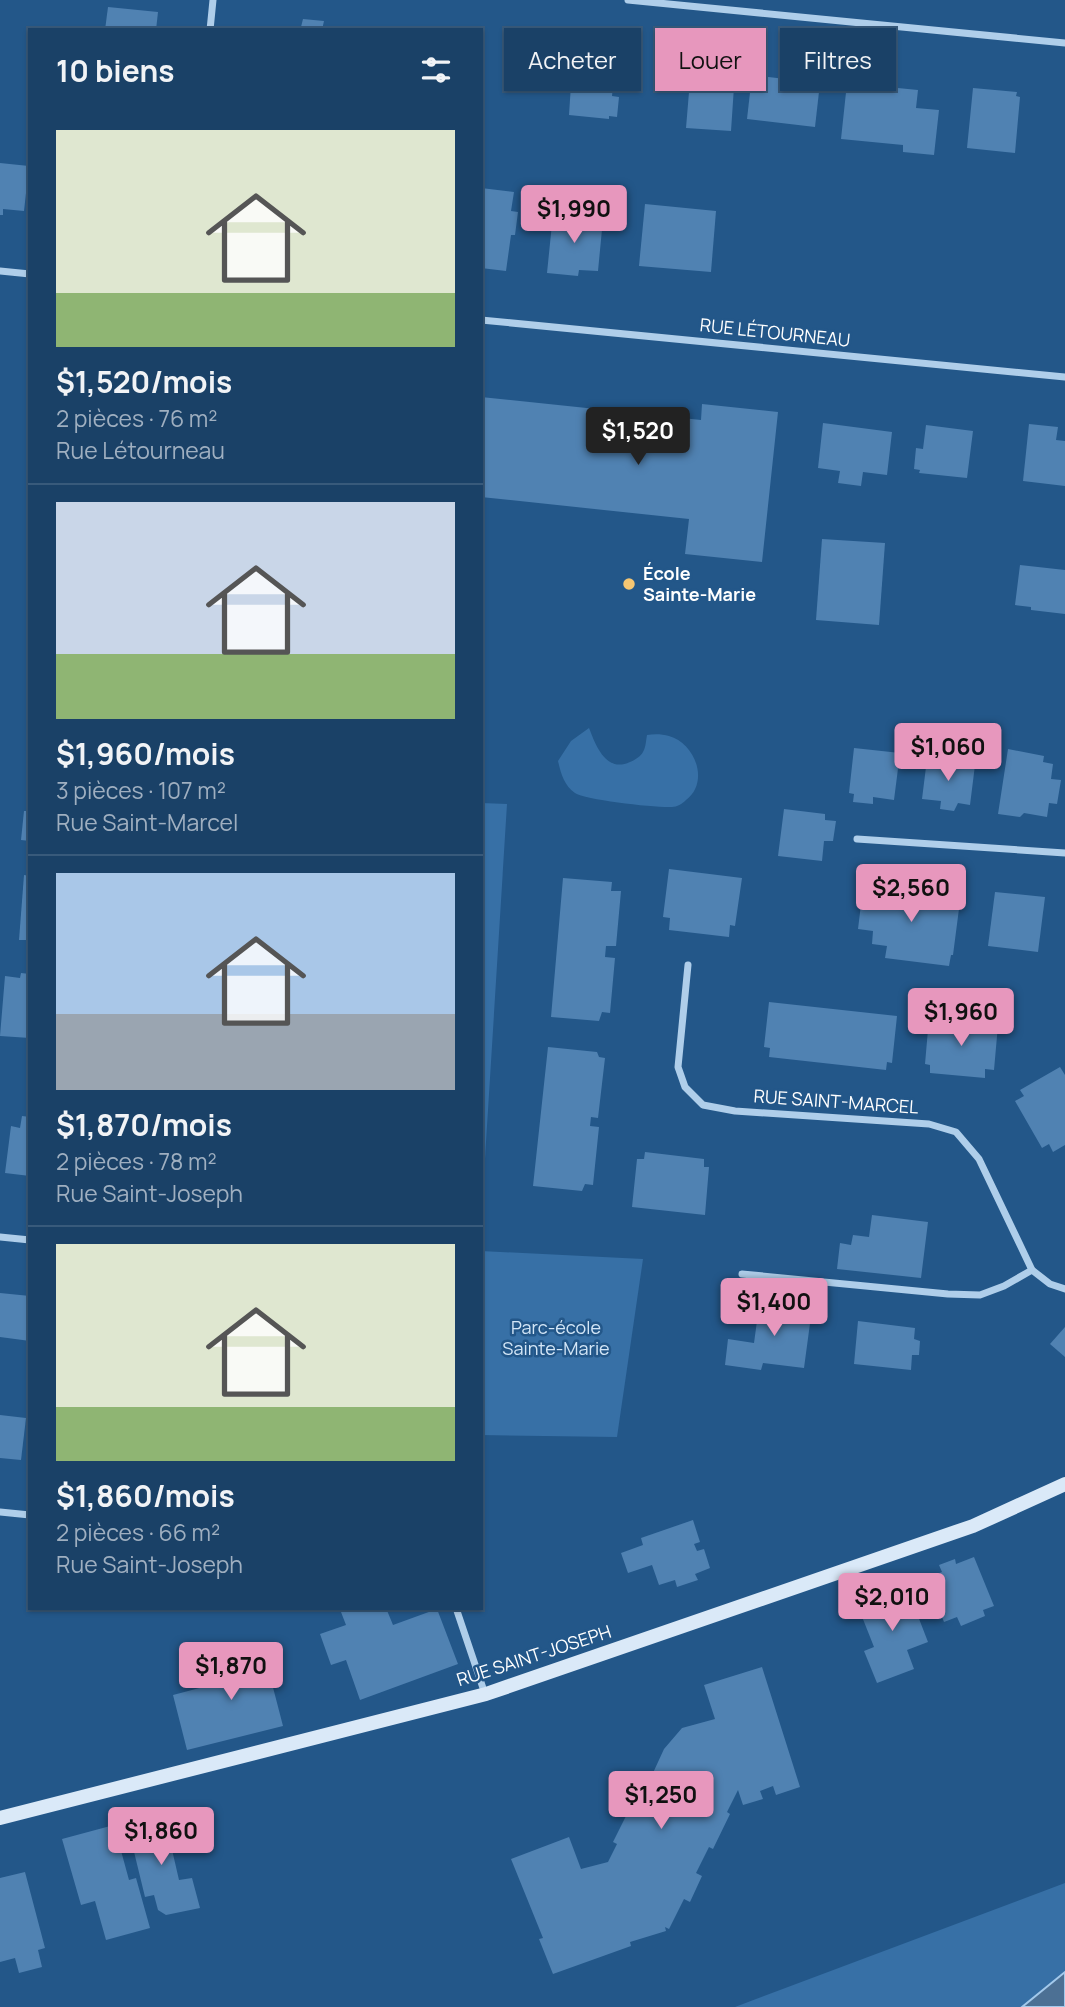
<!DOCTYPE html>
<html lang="fr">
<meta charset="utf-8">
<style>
body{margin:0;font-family:Manrope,sans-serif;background:#274c70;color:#f1f3f6;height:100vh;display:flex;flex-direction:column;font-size:26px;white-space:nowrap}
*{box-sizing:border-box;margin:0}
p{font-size:23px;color:#9fafc0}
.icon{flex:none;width:38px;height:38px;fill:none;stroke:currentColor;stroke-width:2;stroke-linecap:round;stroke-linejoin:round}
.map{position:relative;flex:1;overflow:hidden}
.sheet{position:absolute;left:28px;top:28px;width:455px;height:1582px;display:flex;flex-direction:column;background:#1a4167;border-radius:0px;box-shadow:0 2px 5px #0004,0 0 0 2px #385a7b}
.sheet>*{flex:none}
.guide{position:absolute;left:504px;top:28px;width:455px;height:63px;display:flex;gap:14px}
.price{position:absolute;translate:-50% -60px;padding:0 16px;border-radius:7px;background:#e797bd;color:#111;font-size:23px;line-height:46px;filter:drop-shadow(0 2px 4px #0008)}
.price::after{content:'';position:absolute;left:50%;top:42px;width:21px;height:16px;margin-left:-10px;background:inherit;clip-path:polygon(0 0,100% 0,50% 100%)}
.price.selected{background:#222;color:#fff}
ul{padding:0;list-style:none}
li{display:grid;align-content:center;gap:14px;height:371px;padding:0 28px}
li+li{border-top:2px solid #385a7b}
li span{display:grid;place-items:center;height:217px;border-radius:0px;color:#555}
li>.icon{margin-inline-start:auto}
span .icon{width:126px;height:126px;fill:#fffc;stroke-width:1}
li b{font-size:30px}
h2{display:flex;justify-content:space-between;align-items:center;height:84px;padding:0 28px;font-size:30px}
.chip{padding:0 24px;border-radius:0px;background:#1a4167;box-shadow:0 2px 5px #0004,0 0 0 2px #385a7b;font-size:24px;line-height:63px}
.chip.selected{background:#e797bd;color:#111}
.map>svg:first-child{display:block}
.green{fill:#3770a6}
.water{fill:#4c7094;stroke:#a3c9eb;stroke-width:2}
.building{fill:#5082b2}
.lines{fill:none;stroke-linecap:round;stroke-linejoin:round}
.street{stroke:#afceea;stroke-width:7}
.secondary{stroke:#dae9f8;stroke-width:14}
.poi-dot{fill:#f5c672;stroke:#235789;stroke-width:2.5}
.labels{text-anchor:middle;stroke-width:5;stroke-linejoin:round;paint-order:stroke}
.street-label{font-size:18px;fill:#fff;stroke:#235789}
.poi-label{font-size:18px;font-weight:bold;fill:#fff;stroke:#235789;text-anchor:start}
.park-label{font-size:18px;fill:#d3e6f7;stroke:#235789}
</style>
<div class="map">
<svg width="1065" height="2007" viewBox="0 0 1065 2007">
<rect width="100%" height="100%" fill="#235789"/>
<g class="green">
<path d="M589,728C596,746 606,773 630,762C635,760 641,756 643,752C646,747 646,740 647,735C654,734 662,734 669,736C695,743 710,782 686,800C682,804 677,807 672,807C657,808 585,800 575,793C564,785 561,774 558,761L571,741Z"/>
<path d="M481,803L507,804L481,1223Z"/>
<path d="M481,1251L643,1259L617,1437L481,1435Z"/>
<path d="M1065,1883V2007H735Z"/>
</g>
<path class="water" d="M1065,1972V2007H1022Z"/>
<g class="building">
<path d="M108,7L158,12L156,30H105Z"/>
<path d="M303,19L324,21L322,30H290L291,26L301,27Z"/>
<path d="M590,48L604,50V56L616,58L612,96L619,97L617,117L609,116V119L569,115L573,54H589Z"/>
<path d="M702,63L730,65L729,71L735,72L731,131L686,128L691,68L701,69Z"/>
<path d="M752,75L820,83L815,127L747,119Z"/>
<path d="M847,83L918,90L916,108L939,110L934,155L903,152V145L841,139Z"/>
<path d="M973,88L1017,92L1016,96L1020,97L1015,153L967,148Z"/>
<path d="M0,163L29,166L24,211L3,209V215H0Z"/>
<path d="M481,188L514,192L511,211L518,212L515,235H511L506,271L481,268Z"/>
<path d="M645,204L716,211L711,272L639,266Z"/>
<path d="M553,214L603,219L598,271L579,270L578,276L547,273Z"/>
<path d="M481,397L701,420L702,404L778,412L762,562L685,554L689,519L481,497Z"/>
<path d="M823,423L892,432L887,475L863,472L861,486L838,483L840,471L818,468Z"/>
<path d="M1029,424L1058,427L1056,440L1065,441V486L1023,481Z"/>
<path d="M926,425L973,431L967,478L919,473L920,470L914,469L916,448L923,449Z"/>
<path d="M822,539L885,543L879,625L816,620Z"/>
<path d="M1020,565L1065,570V614L1031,610V607L1015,605Z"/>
<path d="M854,748L900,753L894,800L873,797V804L853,802L854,794L849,793Z"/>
<path d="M1008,749L1044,756L1043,762L1053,764L1051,779L1061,780L1057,804L1049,803L1047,817L1024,813L1020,817L998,814Z"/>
<path d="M927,759L975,765L970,805L958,803L954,811L940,809L941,801L922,799Z"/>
<path d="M784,809L825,814V820L836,821L833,841H824L822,861L778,856Z"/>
<path d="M24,811H30V841L21,840Z"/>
<path d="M669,869L742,878L735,926L730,925L729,937L669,930L670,918L663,917Z"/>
<path d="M24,875L30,876V940H19Z"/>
<path d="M563,878L612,882L611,891H621L616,946H606L605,957L615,958L610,1013L602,1012L599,1021L551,1017Z"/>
<path d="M864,880L883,882L881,895L894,896L895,892L907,893V897L917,899L918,890L957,895L956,901H960L953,955H951L949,966L885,958L887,946L872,944L873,931L858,929Z"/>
<path d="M995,892L1045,897L1038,952L988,946Z"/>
<path d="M21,973L30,974V1038L0,1036L5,976L20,978Z"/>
<path d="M769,1002L897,1016L892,1063L887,1062L886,1070L769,1057L770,1048L764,1047Z"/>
<path d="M929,1018L998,1025L994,1070L985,1069V1078L930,1073V1065L925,1064Z"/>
<path d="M548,1047L597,1052L599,1057L605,1058L598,1118L591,1117L590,1126L599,1127L593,1185L585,1184L582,1191L533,1186Z"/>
<path d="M1060,1067L1065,1075V1145L1053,1152L1049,1144L1042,1148L1015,1101L1024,1096L1020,1090Z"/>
<path d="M22,1116L30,1117V1176L5,1173L11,1126L20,1128Z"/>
<path d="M645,1152L704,1159V1167H709L705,1215L632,1207L637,1159H644Z"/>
<path d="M872,1215L928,1222L921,1278L837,1269L840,1243L851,1245L853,1235L869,1237Z"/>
<path d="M0,1293L30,1296V1341L0,1337Z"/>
<path d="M760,1299L804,1305L802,1314L811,1316L804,1368L763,1363L761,1370L725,1365L728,1339L754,1343Z"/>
<path d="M858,1321L915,1328L914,1339L920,1341L919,1355H912L911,1370L854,1364Z"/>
<path d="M1065,1327V1357L1050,1344Z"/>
<path d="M0,1415L26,1418L21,1460L0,1458Z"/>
<path d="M693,1520L700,1542L694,1544L697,1551L704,1549L710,1568L695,1574L698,1580L677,1587L675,1580L659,1585L652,1565L628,1573L621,1553L643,1545L641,1538Z"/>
<path d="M974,1557L994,1606L983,1610L985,1616L961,1626L957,1617L944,1622L926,1578L942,1572L939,1565L955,1559L956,1564Z"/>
<path d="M906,1585L928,1642L907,1650L914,1669L877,1683L864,1651L874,1647L857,1604Z"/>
<path d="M350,1608H386L393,1625L437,1609L458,1664L360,1700L346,1660L331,1665L320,1634L346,1625L341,1612Z"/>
<path d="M262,1645L283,1726L187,1750L173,1695L226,1681L220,1656Z"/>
<path d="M762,1667L800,1787L776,1795L773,1786L760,1791L763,1799L743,1805L738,1790L727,1812L730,1814L713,1849L709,1847L696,1873L702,1876L690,1902L684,1899L669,1929L665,1927L666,1931L630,1942L631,1946L553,1974L539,1939L543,1938L511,1859L569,1837L581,1869L608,1862L617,1844L613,1842L636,1796L641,1799L664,1749L682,1728L715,1719L704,1685Z"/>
<path d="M164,1815L179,1880L192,1878L200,1908L166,1915L158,1910L154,1895L145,1897L127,1823Z"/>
<path d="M114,1825L129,1880L136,1878L150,1928L106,1940L95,1901L81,1905L62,1839Z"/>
<path d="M25,1872L45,1948L38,1950L42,1967L19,1973L15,1958L0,1962V1878Z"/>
</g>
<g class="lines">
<g class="street">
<path d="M628,0L1065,43"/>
<path d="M210,30L213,0"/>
<path d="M0,271L30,274"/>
<path d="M481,320L1065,377"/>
<path d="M857,839L1065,853"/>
<path d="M688,965L678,1067L685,1087L703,1105L735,1111L929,1124L956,1132L979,1159L1032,1270L1050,1284L1065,1289"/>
<path d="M0,1237L30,1240"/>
<path d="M742,1274L948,1294L980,1295L1004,1286L1032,1270"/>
<path d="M0,1512L30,1515"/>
<path d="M456,1608L485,1694"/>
</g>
<path class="secondary" d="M0,1818L486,1694L973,1526L1065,1484"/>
</g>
<circle class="poi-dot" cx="629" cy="584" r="7"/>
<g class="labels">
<g class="street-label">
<text transform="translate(775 333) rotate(6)" y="6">RUE LÉTOURNEAU</text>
<text transform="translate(836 1102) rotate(4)" y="6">RUE SAINT-MARCEL</text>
<text transform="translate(534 1656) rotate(-18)" y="6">RUE SAINT-JOSEPH</text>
</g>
<g class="poi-label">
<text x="643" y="580">École<tspan x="643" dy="21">Sainte-Marie</tspan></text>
</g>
<g class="park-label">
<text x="556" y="1334">Parc-école<tspan x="556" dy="21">Sainte-Marie</tspan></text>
</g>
</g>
</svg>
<b class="price" style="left:574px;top:245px">$1,990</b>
<b class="price selected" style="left:638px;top:467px">$1,520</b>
<b class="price" style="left:948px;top:783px">$1,060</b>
<b class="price" style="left:911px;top:924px">$2,560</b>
<b class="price" style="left:961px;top:1048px">$1,960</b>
<b class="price" style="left:774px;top:1338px">$1,400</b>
<b class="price" style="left:892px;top:1633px">$2,010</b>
<b class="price" style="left:231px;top:1702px">$1,870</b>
<b class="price" style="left:661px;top:1831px">$1,250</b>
<b class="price" style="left:161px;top:1867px">$1,860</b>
<div class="guide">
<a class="chip">Acheter</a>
<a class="chip selected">Louer</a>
<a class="chip">Filtres</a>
</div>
<section class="sheet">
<h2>10 biens<svg class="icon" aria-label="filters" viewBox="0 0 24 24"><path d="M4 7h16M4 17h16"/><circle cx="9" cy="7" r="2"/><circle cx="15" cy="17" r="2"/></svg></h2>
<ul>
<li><span style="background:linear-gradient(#dfe7d0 75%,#8fb573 0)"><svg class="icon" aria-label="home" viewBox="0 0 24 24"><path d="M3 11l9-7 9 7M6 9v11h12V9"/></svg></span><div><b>$1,520/mois</b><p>2 pièces · 76 m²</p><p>Rue Létourneau</p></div></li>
<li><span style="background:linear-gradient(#c9d6e8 70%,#8fb573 0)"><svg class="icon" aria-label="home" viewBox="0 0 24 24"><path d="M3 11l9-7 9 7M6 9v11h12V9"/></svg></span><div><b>$1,960/mois</b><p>3 pièces · 107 m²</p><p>Rue Saint-Marcel</p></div></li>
<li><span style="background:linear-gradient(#a9c7e8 65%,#9aa5b1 0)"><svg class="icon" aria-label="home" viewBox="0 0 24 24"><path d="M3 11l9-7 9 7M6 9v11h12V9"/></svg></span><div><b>$1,870/mois</b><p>2 pièces · 78 m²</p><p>Rue Saint-Joseph</p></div></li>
<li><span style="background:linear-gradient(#dfe7d0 75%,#8fb573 0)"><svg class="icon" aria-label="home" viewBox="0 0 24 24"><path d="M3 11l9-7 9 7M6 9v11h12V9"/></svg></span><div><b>$1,860/mois</b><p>2 pièces · 66 m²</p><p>Rue Saint-Joseph</p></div></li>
</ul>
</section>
</div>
